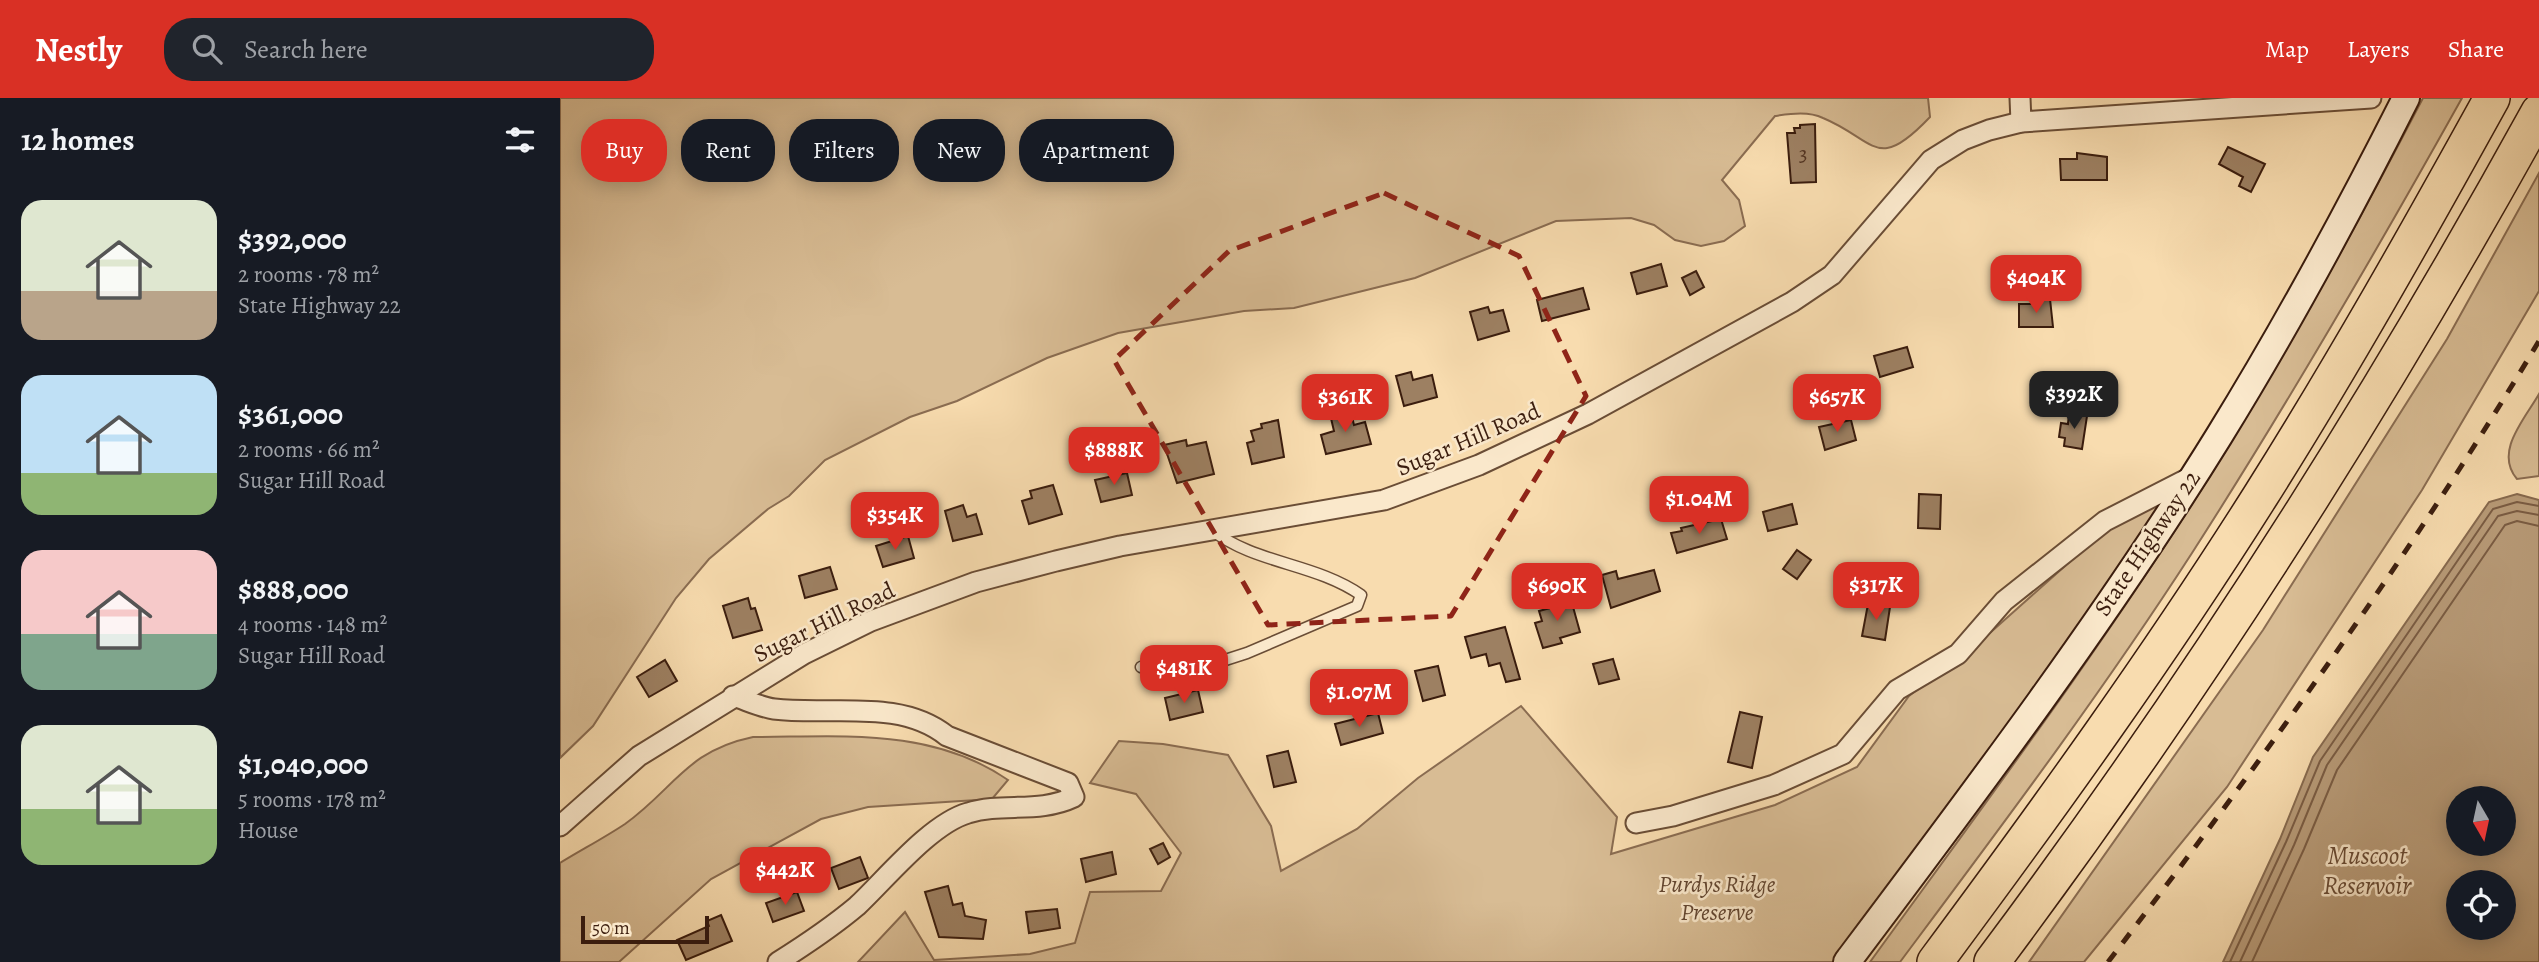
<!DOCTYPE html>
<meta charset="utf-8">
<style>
body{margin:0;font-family:Alegreya,serif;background:#20242c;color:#f1f3f6;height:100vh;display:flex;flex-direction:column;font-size:26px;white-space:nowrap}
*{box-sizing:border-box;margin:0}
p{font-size:23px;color:#9ea1a6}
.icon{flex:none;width:38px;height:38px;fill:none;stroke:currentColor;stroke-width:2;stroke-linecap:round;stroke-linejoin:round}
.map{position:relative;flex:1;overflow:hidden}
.panel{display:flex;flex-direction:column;background:#171b24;width:560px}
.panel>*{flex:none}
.top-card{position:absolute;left:21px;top:21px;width:665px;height:63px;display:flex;gap:14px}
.needle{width:46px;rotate:171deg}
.tools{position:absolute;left:1886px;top:688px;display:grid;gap:14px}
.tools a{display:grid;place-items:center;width:70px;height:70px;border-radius:50%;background:#171b24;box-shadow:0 4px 18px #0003;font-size:35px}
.scale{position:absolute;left:21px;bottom:18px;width:128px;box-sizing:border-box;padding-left:7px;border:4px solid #3b1d0e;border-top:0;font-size:19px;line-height:24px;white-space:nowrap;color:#3b1d0e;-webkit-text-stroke:5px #fae8cb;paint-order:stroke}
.price{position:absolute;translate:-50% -60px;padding:0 16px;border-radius:14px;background:#d93025;color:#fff;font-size:23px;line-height:46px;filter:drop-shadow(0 2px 4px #0008)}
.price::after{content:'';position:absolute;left:50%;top:42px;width:21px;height:16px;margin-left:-10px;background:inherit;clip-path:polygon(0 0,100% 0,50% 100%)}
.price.current{background:#222;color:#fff}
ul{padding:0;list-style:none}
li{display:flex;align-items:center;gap:21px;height:175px;padding:0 21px}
li span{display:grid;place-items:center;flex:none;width:196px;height:140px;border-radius:21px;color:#555}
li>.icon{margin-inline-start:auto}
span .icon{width:84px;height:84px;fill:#fffc;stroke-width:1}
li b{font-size:30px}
h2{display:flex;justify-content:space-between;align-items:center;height:84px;padding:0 21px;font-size:30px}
.pill{padding:0 24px;border-radius:28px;background:#171b24;box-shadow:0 4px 18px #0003;font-size:24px;line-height:63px}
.pill.current{background:#d93025;color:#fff}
header{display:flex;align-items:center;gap:42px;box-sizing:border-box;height:98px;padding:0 35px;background:#d93025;color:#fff}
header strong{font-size:33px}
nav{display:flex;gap:38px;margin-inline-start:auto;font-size:24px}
.search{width:490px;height:63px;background:#20242c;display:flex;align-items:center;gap:18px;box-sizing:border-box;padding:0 24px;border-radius:28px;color:#9ea1a6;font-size:26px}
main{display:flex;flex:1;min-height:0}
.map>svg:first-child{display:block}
.green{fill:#d8bc94;stroke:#8a6c51;stroke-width:2}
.water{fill:#b89b78;stroke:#86694e;stroke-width:2;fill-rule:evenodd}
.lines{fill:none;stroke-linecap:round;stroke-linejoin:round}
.shore{stroke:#7a5c43;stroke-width:2}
.building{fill:#9d8062;stroke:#3b1d0e;stroke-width:2}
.service-casing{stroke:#6a4d36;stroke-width:13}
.minor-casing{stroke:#6a4d36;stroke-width:23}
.secondary-casing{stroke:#3b1d0e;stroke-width:30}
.motorway-casing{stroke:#3b1d0e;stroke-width:38}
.service{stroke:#fae8cb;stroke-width:10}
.minor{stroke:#fae8cb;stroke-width:19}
.secondary{stroke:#fae8cb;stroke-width:26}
.motorway{stroke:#f8dcaf;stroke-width:35}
.rail{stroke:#3b1d0e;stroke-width:5;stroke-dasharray:12 12;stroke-linecap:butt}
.marked{fill:none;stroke:#8f2418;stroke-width:5;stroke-dasharray:14 9;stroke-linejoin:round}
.labels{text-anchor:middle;stroke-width:5;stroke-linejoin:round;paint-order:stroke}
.number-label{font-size:21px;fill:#543623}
.street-label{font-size:24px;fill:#3b1d0e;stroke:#fae8cb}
.park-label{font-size:24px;font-style:italic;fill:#624530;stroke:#fae8cb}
.water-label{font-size:26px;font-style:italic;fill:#674933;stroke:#fae8cb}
</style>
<header>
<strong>Nestly</strong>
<div class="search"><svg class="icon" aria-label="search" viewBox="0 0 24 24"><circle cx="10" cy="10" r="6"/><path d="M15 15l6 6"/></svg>Search here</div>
<nav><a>Map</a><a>Layers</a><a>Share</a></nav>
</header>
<main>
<section class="panel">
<h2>12 homes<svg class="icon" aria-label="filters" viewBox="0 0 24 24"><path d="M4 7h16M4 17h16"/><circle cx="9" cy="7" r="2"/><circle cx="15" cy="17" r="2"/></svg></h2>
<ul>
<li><span style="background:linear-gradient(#dfe7d0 65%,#b9a48a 0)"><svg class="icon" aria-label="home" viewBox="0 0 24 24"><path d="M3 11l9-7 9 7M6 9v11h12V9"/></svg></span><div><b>$392,000</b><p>2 rooms · 78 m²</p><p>State Highway 22</p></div></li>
<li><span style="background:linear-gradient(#bfe0f5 70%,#8fb573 0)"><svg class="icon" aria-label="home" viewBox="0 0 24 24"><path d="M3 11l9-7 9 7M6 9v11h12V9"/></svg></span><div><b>$361,000</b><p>2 rooms · 66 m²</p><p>Sugar Hill Road</p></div></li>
<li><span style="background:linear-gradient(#f6c9c9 60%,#7fa58c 0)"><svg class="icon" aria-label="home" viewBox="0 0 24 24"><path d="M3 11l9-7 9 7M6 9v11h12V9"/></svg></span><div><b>$888,000</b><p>4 rooms · 148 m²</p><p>Sugar Hill Road</p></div></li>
<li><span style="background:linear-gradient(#dfe7d0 60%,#8fb573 0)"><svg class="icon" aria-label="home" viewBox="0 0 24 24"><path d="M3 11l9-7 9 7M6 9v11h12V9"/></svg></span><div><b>$1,040,000</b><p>5 rooms · 178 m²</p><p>House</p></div></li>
</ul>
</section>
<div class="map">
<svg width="1979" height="864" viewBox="0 0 1979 864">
<rect width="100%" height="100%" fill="#f8dcaf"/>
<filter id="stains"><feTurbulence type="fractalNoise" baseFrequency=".00286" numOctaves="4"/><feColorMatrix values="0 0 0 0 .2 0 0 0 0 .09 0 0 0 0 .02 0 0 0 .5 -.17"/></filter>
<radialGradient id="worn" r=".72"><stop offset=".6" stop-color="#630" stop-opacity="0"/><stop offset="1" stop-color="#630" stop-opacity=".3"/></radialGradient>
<g class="green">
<path d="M0,0H1368L1370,19C1316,76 1316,42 1263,20C1248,13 1230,16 1215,18L1162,82L1179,102L1185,128L1164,143L1141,148L1115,142L1094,127L1071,120L996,123L855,180L734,210L684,213L558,235L487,260L397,303L350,319L265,362L229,398L208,411L149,461L116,500L33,628L0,660Z"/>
<path d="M1863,0H1902C1816,154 1727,307 1632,455C1541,596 1440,730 1340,864H1310C1429,700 1551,537 1658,365C1732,247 1799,123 1863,0Z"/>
<path d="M1979,75V193L1862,392L1667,689L1524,864H1469L1703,532L1887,241Z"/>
<path d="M1979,296V378L1957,381C1934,354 1964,322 1979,296Z"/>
<path d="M1612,395L1280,864H298L345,814L374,862L470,856L515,845L530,794L601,793L621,755L576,696L530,685L559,643L603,646L668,657L711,728L721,773L797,731L858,680L961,608L1057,719L1051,756L1215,707L1297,669L1349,598L1431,534L1550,428Z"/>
<path d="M193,639C282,639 371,629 448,682L432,701L308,709L261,721L151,781L59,864H0V765C21,752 44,740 65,726C115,690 126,653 193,639Z"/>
</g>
<path class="water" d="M1957,396L1979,402V864H1663L1720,741L1753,659L1929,404ZM1899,700H1944V746H1899ZM1899,784H1944V830H1899Z"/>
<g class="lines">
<g class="shore">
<path d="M1670,864L1726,744L1760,663L1933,411L1957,404L1979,408"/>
<path d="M1680,864L1734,747L1767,667L1938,418L1957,413L1979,417"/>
<path d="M1692,864L1744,751L1777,672L1945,427L1957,423L1979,428"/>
</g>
</g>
<g class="building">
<path d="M1255,26L1256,84L1231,85L1227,35H1235L1234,30H1240V27Z"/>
<path d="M1668,49L1705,66L1691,94L1679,88L1683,79L1659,66Z"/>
<path d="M1517,55L1547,59V82H1501L1500,61H1517Z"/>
<path d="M1101,166L1107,188L1077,196L1071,175Z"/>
<path d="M1136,173L1144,189L1130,197L1122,180Z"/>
<path d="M1023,190L1029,211L982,223L977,202Z"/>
<path d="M1477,201H1490L1493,229H1459V206H1477Z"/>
<path d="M928,209L930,215L943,212L949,233L918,242L910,214Z"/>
<path d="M1347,249L1353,269L1320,279L1314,258Z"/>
<path d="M851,274L853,282L872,277L877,299L844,308L836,278Z"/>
<path d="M790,311L794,327L805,324L811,346L766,356L761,337L774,333L770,316Z"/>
<path d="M1509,315L1527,318L1522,351L1504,348L1505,340L1499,339L1501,325L1508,326Z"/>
<path d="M718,322L724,359L692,366L687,345L694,343L691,333L702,330L701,326Z"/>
<path d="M1291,322L1296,342L1265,352L1259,329Z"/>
<path d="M626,342L627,348L646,344L654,376L617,385L604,347Z"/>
<path d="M567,375L572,397L541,404L535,382Z"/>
<path d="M493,387L502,416L469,426L462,403L472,400L470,393Z"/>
<path d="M1359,396L1381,397L1380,431L1358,430Z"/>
<path d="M1232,406L1237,426L1208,433L1203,414Z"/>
<path d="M403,407L407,419L416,416L422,436L393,443L385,413Z"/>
<path d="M1161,421L1167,441L1117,455L1111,435L1122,433L1121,430Z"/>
<path d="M348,438L354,460L323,469L316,448Z"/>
<path d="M1237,452L1251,462L1237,481L1223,471Z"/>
<path d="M270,469L277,491L245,500L239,478Z"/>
<path d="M1094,472L1100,493L1051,510L1042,477L1056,473L1058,481Z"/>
<path d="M1010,498L1020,534L1000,540L1002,545L983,550L975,525L982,523L979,513L998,508L997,502Z"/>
<path d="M188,500L191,511L195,510L202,532L173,540L163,508Z"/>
<path d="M1308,506L1330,509L1325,542L1302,538Z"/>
<path d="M945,529L960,581L946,584L940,565L929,568L926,556L911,560L905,539Z"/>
<path d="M1053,561L1059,581L1039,586L1033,566Z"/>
<path d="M105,562L117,583L89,599L77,579Z"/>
<path d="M878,568L885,597L863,603L855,573Z"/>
<path d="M638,592L643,614L610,622L605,600Z"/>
<path d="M1180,614L1202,619L1192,670L1168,664Z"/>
<path d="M818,615L823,635L781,647L775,626Z"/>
<path d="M728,653L736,684L714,689L707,658Z"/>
<path d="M603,745L610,759L598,766L590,751Z"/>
<path d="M552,754L556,776L526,784L521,761Z"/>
<path d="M300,759L308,780L279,791L271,770Z"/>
<path d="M388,788L393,807L402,805L405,818L426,822L423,841L379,839L365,794Z"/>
<path d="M237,794L244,813L213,824L206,805Z"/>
<path d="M497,811L500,830L469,835L466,814Z"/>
<path d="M161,817L172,843L126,862L117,842L149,828L147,823Z"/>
</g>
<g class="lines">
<defs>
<path id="service" d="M581,569L617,556L656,565L687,555L797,508L801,497C755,465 695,466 652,432"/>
<g id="minor">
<path d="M1460,0L1461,24"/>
<path d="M173,598C186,602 200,609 214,611C271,618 340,600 387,638L508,685L514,699C478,716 443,704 408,715C370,726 326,781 297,808C272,829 245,847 218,864"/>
<path d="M1076,725L1113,718L1214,687L1283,656L1337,592L1398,556L1444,503L1545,423L1633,378"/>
<path d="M0,728L79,658L244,556L311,523L416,484L496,463L560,448L824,402L919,367L1028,316L1232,204L1272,177L1371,62L1403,42L1429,32L1461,24L1811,0"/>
</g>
<path id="secondary" d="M1287,864C1415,694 1547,519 1659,338C1727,228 1788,115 1846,0"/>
<g id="motorway">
<path d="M1375,864C1488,712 1600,557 1701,397C1783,267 1858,134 1932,0"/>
<path d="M1432,864C1635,593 1816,310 1979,14"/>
</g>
</defs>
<use href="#service" class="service-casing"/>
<use href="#minor" class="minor-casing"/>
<use href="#secondary" class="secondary-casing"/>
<use href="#motorway" class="motorway-casing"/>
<use href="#service" class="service"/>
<use href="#minor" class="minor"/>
<use href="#secondary" class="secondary"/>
<use href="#motorway" class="motorway"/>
<path class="rail" d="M1548,864C1702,663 1849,460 1979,243"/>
</g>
<path class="marked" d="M824,95L959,158L1026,298L891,518L708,527L554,262L669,153Z"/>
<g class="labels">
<g class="number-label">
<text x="1243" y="63">3</text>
</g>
<g class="street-label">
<text transform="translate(908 341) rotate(-23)" y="8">Sugar Hill Road</text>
<text transform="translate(1587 445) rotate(-56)" y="8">State Highway 22</text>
<text transform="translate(264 524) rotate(-26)" y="8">Sugar Hill Road</text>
</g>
<g class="park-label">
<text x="1157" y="794">Purdys Ridge<tspan x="1157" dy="28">Preserve</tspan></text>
</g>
<g class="water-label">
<text x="1807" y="766">Muscoot<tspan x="1807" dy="30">Reservoir</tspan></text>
</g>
</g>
<rect width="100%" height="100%" filter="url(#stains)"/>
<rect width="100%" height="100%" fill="url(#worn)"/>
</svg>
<div class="tools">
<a><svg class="needle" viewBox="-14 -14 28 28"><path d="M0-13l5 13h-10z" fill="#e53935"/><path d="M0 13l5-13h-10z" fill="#9ea1a6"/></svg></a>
<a><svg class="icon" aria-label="locate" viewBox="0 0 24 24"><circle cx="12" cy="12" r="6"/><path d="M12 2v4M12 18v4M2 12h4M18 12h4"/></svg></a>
</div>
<div class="scale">50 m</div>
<b class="price" style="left:1476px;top:217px">$404K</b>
<b class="price current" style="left:1514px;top:333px">$392K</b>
<b class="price" style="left:785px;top:336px">$361K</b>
<b class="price" style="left:1277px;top:336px">$657K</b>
<b class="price" style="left:554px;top:389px">$888K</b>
<b class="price" style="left:1139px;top:438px">$1.04M</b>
<b class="price" style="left:335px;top:454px">$354K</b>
<b class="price" style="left:1316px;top:524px">$317K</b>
<b class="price" style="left:997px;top:525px">$690K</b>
<b class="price" style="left:624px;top:607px">$481K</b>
<b class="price" style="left:799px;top:631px">$1.07M</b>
<b class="price" style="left:225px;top:809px">$442K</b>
<div class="top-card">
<a class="pill current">Buy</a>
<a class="pill">Rent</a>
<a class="pill">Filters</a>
<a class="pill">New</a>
<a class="pill">Apartment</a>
</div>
</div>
</main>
